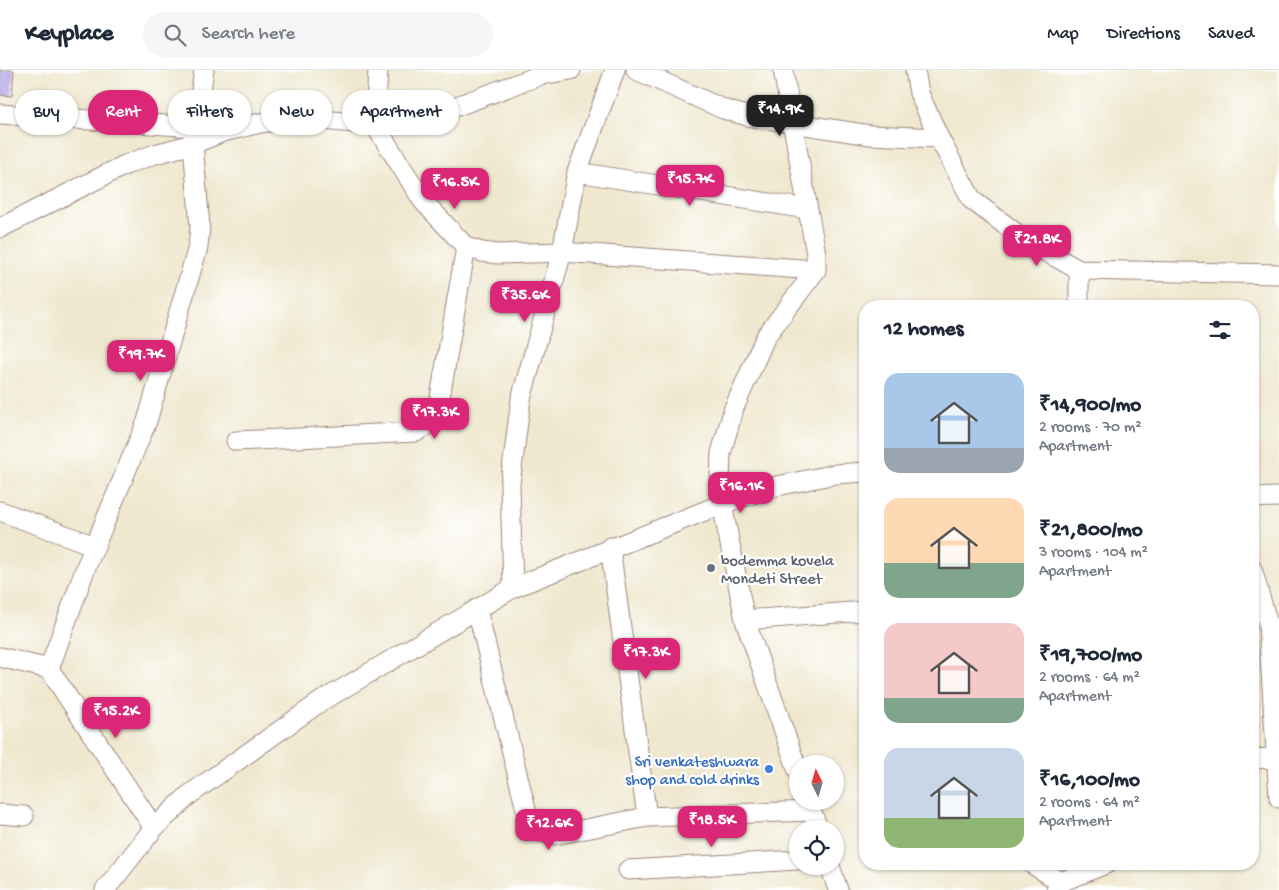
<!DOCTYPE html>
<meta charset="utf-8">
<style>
body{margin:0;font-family:"Gochi Hand",sans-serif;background:#f6f6f7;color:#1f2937;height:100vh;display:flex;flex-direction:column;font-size:19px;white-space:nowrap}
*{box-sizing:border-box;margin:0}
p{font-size:16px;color:#747a83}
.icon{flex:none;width:28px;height:28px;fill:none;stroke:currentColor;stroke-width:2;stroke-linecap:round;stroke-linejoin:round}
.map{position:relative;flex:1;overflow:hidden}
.panel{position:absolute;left:859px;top:230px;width:400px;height:570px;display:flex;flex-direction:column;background:#fff;border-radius:20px;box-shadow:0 1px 4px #0004}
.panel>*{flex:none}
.hud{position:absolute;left:15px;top:20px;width:475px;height:45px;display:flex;gap:10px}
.needle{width:32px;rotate:355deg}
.buttons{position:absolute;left:789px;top:685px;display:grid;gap:10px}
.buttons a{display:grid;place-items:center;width:55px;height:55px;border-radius:50%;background:#fff;box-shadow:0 1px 4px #0004;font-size:25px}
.price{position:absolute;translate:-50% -42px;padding:0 11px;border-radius:10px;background:#db2777;color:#fff;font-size:16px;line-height:32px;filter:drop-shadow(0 1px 2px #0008)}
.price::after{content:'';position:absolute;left:50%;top:30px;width:15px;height:11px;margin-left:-8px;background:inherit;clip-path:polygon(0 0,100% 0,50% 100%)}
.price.selected{background:#222;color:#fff}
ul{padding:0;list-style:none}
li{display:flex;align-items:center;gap:15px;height:125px;padding:0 25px}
li span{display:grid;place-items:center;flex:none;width:140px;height:100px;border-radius:15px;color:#555}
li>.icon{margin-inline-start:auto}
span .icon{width:60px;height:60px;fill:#fffc;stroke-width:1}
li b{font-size:21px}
h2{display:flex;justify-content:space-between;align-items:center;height:60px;padding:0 25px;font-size:21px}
.tag{padding:0 18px;border-radius:22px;background:#fff;box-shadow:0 1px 4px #0004;font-size:18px;line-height:45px}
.tag.selected{background:#db2777;color:#fff}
header{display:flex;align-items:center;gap:30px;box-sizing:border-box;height:70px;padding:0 25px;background:#fff;border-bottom:1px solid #e0e1e3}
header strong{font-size:24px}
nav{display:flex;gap:28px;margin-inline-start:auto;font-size:18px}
.search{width:350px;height:45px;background:#f6f6f7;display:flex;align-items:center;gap:12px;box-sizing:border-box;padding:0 18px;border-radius:28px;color:#747a83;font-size:19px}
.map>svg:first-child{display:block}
.building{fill:#a69be2}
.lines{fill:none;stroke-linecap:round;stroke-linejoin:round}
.minor-casing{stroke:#9c847d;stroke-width:21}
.minor{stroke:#fff;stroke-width:19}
.worship-dot{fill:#6b7280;stroke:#fff;stroke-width:2}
.shop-dot{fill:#3f7fe0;stroke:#fff;stroke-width:2}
.labels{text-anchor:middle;stroke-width:4.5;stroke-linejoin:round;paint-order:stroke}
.worship-label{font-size:16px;fill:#5b616d;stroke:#fff;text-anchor:start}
.shop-label{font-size:16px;fill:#366cbe;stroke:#fff;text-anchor:end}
</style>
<header>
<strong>Keyplace</strong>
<div class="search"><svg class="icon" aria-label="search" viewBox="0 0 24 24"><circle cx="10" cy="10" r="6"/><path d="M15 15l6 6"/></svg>Search here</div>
<nav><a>Map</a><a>Directions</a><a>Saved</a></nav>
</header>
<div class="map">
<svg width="1279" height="820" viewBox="0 0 1279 820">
<rect width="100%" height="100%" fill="#fff"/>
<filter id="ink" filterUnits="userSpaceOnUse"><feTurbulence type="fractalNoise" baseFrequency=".02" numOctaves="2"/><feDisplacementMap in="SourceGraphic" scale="10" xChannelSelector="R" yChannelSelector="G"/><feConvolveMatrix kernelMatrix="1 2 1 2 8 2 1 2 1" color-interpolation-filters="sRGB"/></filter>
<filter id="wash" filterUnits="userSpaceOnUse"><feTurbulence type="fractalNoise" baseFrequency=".0096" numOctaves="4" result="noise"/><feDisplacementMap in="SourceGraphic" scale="20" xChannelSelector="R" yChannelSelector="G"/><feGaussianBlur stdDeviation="1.12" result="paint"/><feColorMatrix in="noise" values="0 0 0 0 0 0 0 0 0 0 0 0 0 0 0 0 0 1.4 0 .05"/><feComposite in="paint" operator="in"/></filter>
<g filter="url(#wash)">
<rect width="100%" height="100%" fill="#efe8cf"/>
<g id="blocks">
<path class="building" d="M0,0H14L12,26L0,25Z"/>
</g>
</g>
<g filter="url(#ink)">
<use href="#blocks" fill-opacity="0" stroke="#9c847d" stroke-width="1"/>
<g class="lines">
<defs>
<g id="minor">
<path d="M378,0L375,55L419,50L541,5L571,0"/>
<path d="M636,0L723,39L747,46L870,65L939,68"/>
<path d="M915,0L919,23L939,68L972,130L1028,172L1079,200L1279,204"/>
<path d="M0,44L196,57"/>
<path d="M577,102L807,139"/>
<path d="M0,158L125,95L155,84L193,74L223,62L260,53L301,48L375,55L423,131L466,177L482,182L498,184L562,182L816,200V184L783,0"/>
<path d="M1079,200V236"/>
<path d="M236,371L416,362L431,353L438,339L466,177"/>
<path d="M1252,428L1279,427"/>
<path d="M0,441L95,476"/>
<path d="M610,477L647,747"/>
<path d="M1252,499L1268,554L1279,728"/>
<path d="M513,518L510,414L521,329L562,182L577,102L615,0"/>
<path d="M477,539L529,752L540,762L555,765L647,747L811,741"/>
<path d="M745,550L865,541"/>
<path d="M0,587L49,599L86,497L147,351L198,177L200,157L193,74L204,0"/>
<path d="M49,599L154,758"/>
<path d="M1252,689L1276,688"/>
<path d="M798,701L745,550L722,434L720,410L721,383L734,338L766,266L816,200"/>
<path d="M808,731L818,759"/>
<path d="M0,744L24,746"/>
<path d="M1032,794L1061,812"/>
<path d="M830,796L838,820"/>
<path d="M628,800L798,790"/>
<path d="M105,820L154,758L189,725L320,632L513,518L722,434L777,416L836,404L865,402"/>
<path d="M1056,820L1061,812L1106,794"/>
</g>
</defs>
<use href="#minor" class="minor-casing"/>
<use href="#minor" class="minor"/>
</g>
</g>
<circle class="worship-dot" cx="711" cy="498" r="5"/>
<circle class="shop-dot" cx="769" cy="699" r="5"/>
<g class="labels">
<g class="worship-label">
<text x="721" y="495">bodemma kovela<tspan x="721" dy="18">Mondeti Street</tspan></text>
</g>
<g class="shop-label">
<text x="759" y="696">Sri venkateshwara<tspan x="759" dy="18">shop and cold drinks</tspan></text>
</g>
</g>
</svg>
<div class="buttons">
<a><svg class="needle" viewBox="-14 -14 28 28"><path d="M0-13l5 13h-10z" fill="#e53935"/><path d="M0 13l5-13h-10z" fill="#747a83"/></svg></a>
<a><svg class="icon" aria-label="locate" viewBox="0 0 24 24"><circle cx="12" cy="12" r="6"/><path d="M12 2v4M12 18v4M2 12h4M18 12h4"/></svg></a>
</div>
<b class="price selected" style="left:780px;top:67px">₹14.9K</b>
<b class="price" style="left:690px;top:137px">₹15.7K</b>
<b class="price" style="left:455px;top:140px">₹16.5K</b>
<b class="price" style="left:1037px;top:197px">₹21.8K</b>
<b class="price" style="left:525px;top:253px">₹35.6K</b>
<b class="price" style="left:141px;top:312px">₹19.7K</b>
<b class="price" style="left:435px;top:370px">₹17.3K</b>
<b class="price" style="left:741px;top:444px">₹16.1K</b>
<b class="price" style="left:646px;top:610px">₹17.3K</b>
<b class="price" style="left:116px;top:669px">₹15.2K</b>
<b class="price" style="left:712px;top:778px">₹18.5K</b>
<b class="price" style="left:549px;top:781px">₹12.6K</b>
<div class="hud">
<a class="tag">Buy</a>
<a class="tag selected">Rent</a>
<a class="tag">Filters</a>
<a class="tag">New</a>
<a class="tag">Apartment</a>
</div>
<section class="panel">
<h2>12 homes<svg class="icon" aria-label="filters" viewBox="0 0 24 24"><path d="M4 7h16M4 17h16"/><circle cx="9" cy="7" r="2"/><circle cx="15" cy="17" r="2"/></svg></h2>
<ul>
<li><span style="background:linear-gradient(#a9c7e8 75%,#9aa5b1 0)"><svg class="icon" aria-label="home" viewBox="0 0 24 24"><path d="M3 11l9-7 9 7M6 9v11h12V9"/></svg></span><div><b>₹14,900/mo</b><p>2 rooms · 70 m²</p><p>Apartment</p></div></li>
<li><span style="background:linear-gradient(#ffd9b3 65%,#7fa58c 0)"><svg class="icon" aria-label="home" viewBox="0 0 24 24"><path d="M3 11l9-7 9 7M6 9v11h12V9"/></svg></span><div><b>₹21,800/mo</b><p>3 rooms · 104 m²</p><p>Apartment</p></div></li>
<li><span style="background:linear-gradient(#f6c9c9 75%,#7fa58c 0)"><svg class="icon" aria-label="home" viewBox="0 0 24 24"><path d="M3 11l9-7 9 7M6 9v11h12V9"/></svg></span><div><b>₹19,700/mo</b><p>2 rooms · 64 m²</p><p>Apartment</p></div></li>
<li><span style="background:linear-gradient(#c9d6e8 70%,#8fb573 0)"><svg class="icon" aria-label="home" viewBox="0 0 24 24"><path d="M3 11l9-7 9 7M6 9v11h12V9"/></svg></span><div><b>₹16,100/mo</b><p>2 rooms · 64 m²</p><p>Apartment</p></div></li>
</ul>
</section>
</div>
